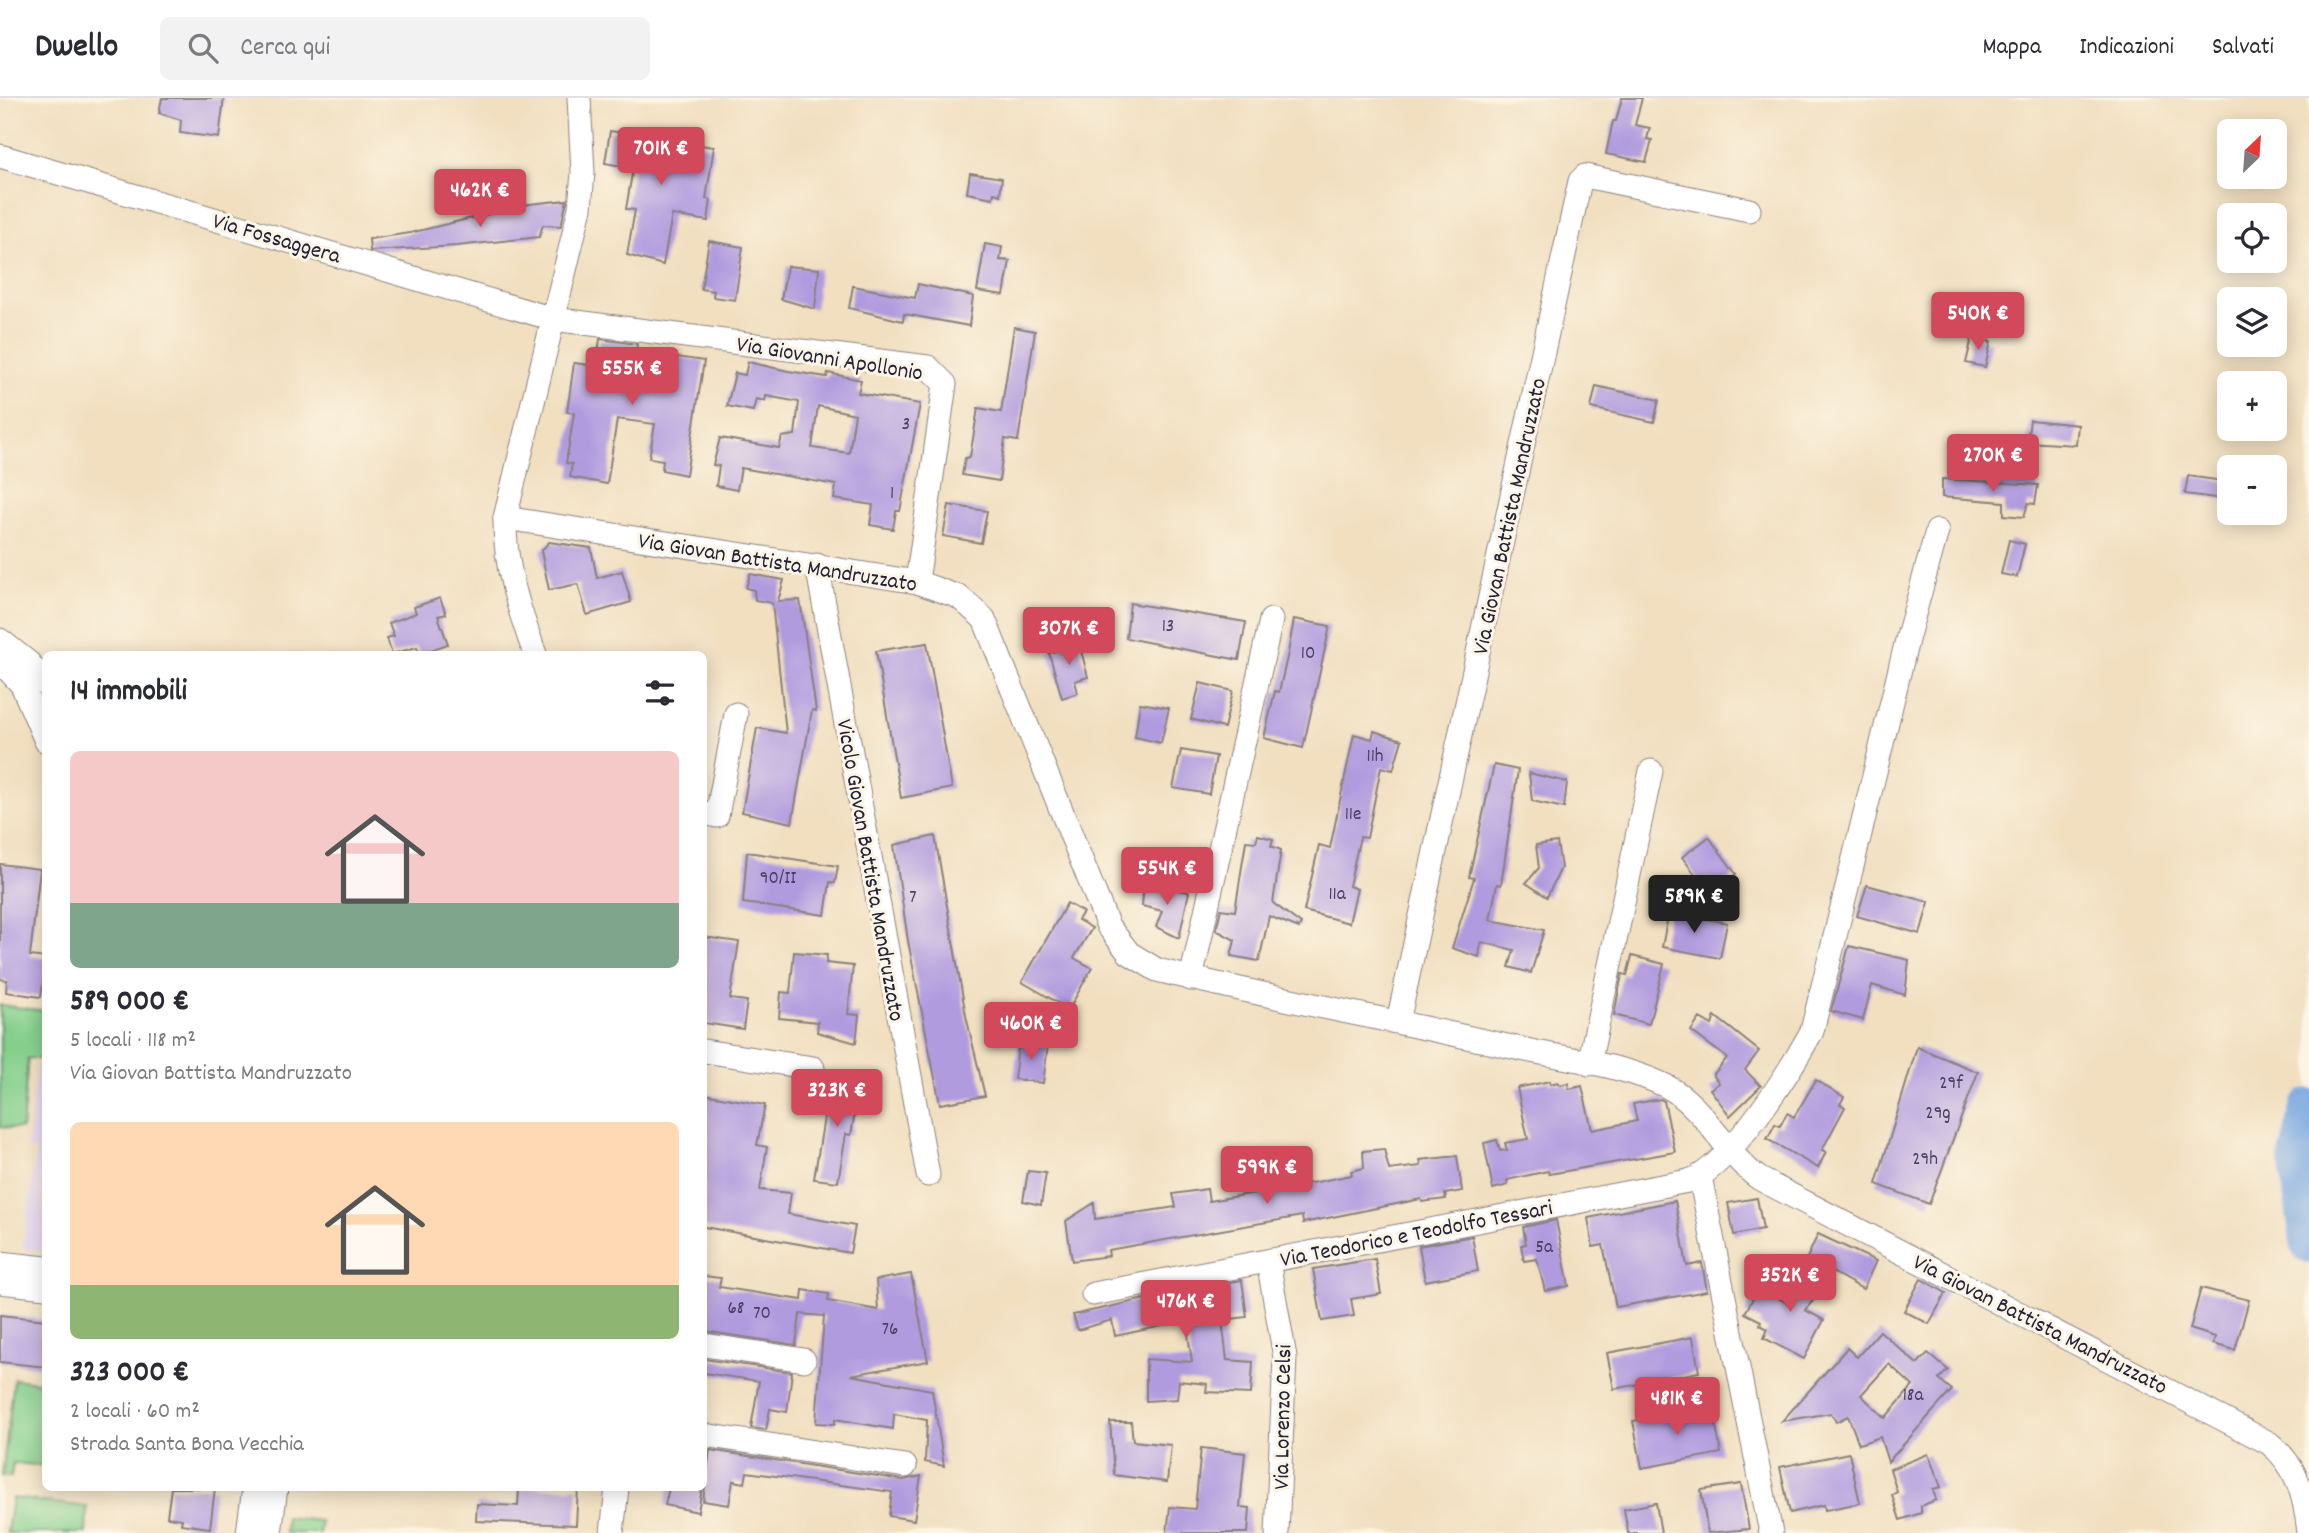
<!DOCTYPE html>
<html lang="it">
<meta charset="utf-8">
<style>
body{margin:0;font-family:Dekko,sans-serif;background:#f2f2f3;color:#2b2b33;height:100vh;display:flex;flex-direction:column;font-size:26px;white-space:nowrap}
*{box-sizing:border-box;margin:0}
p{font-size:23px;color:#7c7c81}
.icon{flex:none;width:38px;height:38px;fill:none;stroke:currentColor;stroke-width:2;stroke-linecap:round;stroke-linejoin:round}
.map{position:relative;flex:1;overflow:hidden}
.sheet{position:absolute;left:42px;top:553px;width:665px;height:840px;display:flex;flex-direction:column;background:#fff;border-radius:10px;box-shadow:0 4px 18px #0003}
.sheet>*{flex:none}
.needle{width:46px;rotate:25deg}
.fabs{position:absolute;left:2217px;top:21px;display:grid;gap:14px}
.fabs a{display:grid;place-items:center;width:70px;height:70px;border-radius:10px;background:#fff;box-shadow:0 4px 18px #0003;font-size:35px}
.price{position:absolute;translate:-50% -60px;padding:0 16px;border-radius:7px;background:#d1495b;color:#fff;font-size:23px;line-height:46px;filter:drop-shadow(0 2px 4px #0008)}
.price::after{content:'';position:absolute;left:50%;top:42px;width:21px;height:16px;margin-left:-10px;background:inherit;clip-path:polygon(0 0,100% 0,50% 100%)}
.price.selected{background:#222;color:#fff}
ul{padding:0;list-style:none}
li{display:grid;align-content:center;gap:14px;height:371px;padding:0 28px}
li span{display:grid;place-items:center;height:217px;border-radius:10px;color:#555}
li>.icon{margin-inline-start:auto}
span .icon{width:126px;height:126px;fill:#fffc;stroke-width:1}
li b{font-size:30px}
h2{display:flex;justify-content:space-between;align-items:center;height:84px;padding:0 28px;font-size:30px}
header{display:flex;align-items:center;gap:42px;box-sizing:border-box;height:98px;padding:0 35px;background:#fff;border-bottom:2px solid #e1e1e2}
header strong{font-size:33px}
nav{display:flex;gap:38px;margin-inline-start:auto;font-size:24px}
.search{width:490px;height:63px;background:#f2f2f3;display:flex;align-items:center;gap:18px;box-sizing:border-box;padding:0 24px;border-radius:10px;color:#7c7c81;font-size:26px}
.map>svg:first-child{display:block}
.built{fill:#e3d3f2}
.green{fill:#84cf8c;stroke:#537864;stroke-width:2}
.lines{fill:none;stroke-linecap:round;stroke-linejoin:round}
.river{stroke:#77a6e1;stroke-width:37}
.building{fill:#b19bdf;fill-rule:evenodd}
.minor-casing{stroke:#8a807e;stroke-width:25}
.minor{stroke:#fff;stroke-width:23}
.labels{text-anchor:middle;stroke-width:6;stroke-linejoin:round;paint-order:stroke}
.number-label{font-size:19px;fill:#464064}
.street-label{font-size:23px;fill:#22223b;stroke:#fcf5e5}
</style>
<header>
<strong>Dwello</strong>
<div class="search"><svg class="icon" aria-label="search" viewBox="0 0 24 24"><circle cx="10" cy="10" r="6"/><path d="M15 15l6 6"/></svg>Cerca qui</div>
<nav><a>Mappa</a><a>Indicazioni</a><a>Salvati</a></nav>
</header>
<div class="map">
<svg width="2309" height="1435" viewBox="0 0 2309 1435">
<rect width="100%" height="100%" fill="#fcf5e5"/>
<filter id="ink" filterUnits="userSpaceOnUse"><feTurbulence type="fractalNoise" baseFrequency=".0143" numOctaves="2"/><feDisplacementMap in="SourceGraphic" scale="14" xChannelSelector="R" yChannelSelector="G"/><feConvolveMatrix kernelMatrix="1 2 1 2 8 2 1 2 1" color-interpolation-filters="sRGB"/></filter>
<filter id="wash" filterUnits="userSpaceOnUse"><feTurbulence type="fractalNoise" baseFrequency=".00686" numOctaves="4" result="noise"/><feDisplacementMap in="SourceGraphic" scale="28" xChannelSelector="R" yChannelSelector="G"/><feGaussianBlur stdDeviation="1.57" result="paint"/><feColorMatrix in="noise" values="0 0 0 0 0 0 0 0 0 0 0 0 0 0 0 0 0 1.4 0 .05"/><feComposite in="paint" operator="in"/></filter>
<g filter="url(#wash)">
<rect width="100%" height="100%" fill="#f1dfc0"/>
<path class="built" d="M37,968L45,969V1153L23,1151L36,1053L27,1051Z"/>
<g class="green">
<path d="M0,907L45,913V962L28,960L22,1031L0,1029Z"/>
<path d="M14,1281L45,1285L46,1368L13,1365L11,1379L2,1378Z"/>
<path d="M12,1400L87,1409L86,1435H7Z"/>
<path d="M286,1419L321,1423L319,1435H285Z"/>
</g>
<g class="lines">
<path class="river" d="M2309,1009L2297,1061L2309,1146"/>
</g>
<g id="blocks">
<g class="building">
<path d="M162,0H224L219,40L180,35L181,22L159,15Z"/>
<path d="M1622,0H1642L1635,27L1650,30L1647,41L1652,42L1646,64L1606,56L1613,23H1616Z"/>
<path d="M610,33L714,49L706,101L711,102L708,123L672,117L663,167L627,157L635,112L626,111L633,70L605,65Z"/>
<path d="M970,75L1002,80L1000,97L994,95L993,100L967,95Z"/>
<path d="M567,102L561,128L543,127L539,139L457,148L370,153L369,141L410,135L530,106Z"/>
<path d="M709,143L743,149L735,202L713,199L714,193L701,191Z"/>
<path d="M985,146L1002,149L1000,162L1010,163L1004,197L977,193Z"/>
<path d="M787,168L819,171L815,211L781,201Z"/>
<path d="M918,186L973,198L969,228L904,216L903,223L849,210L853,188L915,200Z"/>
<path d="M1014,229L1035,233L1018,343L1005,341L999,383L962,377L965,360L970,359L978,310L1001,314Z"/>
<path d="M1972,239L1991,244L1985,269L1966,265Z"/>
<path d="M600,241L637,246L636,253L704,263L686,377L662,372L663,362L649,360L655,326L617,321L607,386L570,379L572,366L566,365L574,315L567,314L574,265L596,268Z"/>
<path d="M748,264L788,273L827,279L828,275L861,282L858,295L920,306L900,413H896L893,431L870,427L873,407L834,401L836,387L741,370L737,392L716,388L719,368L713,367L720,340L779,350L782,339L795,337L799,304L766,298L765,303L756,301L753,313L727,308L735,275L745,277ZM818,308L855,316L849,355L812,350Z"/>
<path d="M1596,288L1659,302L1654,324L1591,310Z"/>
<path d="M2030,322L2078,327L2076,347L2027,344Z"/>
<path d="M2188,378L2230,384V402L2185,396Z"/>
<path d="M1942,381L2038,387L2035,406L2028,405L2024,419L2004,417V404L1942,399Z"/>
<path d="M949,407L987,413L981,445L943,438Z"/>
<path d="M2009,442L2025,446L2017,479L2001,476Z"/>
<path d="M549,444L591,450L597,480L622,473L631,504L587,517L578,486L549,492L541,453Z"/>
<path d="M750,476L784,482L778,503L800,502L816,613L812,612L792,725L742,714L757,630L786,635L772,505L755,502L754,492L746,490Z"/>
<path d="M440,500L446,516L438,518L448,546L419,556L417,549L392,556L387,540L394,538L389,525L416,515L414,509Z"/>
<path d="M1130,505L1246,524L1239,562L1126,540Z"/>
<path d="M1294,521L1330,528L1303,650L1264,640L1275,593L1279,594L1288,555Z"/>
<path d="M1078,541L1088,579L1075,583L1078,595L1062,600L1049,555L1063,551L1061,545Z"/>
<path d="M927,545L952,690L901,700L876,553Z"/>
<path d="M1200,585L1233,593L1224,630L1191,621Z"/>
<path d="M1140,605L1169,610L1161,645L1135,639Z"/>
<path d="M1374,633L1402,642L1393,672L1381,669L1367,740L1360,739L1349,788L1357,791L1349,825L1304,813L1319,747L1330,750L1354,636L1372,641Z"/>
<path d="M1181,652L1216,658L1209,696L1173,690Z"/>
<path d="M1494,667L1518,672L1501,787L1497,786L1490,822L1544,832L1531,875L1509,869L1514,852L1481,844L1479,859L1452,850L1474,780L1469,779Z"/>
<path d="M1529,675L1567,684L1564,710L1532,703Z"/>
<path d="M1258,737L1273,741L1271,748L1281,752L1273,805L1301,826L1299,830L1269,818L1259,863L1231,858L1235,842L1216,832L1221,811L1235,813L1246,743L1256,744Z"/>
<path d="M935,738L966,918L985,998L940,1006L908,843L894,747Z"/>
<path d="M1709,739L1736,776L1709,795L1682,759Z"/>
<path d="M1557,744L1561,770L1547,799L1526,785L1539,770L1536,747Z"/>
<path d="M747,754L838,768L835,785L830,784L825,817L743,805Z"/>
<path d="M0,766L40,771L30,858L46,860L41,899L6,894L7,882L0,881Z"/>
<path d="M1144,786L1189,794L1179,840L1156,829L1162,813L1142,808Z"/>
<path d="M1867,787L1929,804L1920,836L1857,818Z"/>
<path d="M1067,805L1083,814L1078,822L1092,830L1074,860L1092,870L1069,911L1022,884Z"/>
<path d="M1669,813L1727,825L1720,860L1662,849Z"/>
<path d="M704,839L739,844L730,901L747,903L743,931L704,925Z"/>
<path d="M1849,848L1909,862L1905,897L1872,887L1863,922L1831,913Z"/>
<path d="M794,854L827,857L826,865L853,868L848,916L859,917L856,945L817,934L818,924L779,920L781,894L790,895Z"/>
<path d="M1632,858L1664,866L1649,926L1614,917L1622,876L1627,877Z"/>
<path d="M1715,918L1759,953L1745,972L1761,988L1730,1018L1710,991L1719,985L1713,977L1727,960L1691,933L1700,920L1712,927Z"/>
<path d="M1019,943L1048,947L1043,985L1014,981Z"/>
<path d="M1917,949L1978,974L1929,1106L1876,1086Z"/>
<path d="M843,977L861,980L851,1037L846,1036L838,1084L814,1081L827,1001L836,1002Z"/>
<path d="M1816,982L1844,999L1840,1006L1845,1009L1822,1052L1826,1054L1818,1070L1767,1041L1775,1026L1780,1028L1787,1015L1794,1019Z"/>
<path d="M1550,983V986L1558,984L1559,987L1568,985L1569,991L1582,988L1592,1032L1637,1023L1633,1006L1660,1001L1664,1003L1675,1054L1549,1076L1548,1073L1507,1082L1508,1087L1493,1091L1484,1045L1497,1042L1500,1053L1507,1052L1505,1045L1528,1041L1517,990Z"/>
<path d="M704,996L765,1007L757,1047L767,1049L760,1092L791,1095L788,1116L855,1128L850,1155L704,1129Z"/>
<path d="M1384,1051L1389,1072L1421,1068L1420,1062L1457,1058L1462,1093L1445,1096L1446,1101L1422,1104L1421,1101L1303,1125L1302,1118L1108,1152L1109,1158L1072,1163L1066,1123L1094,1105L1095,1121L1176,1109L1173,1096L1207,1091L1209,1103L1296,1088L1352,1077L1351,1073L1364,1070L1363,1053Z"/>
<path d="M1028,1073L1046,1075L1041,1107L1023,1103Z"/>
<path d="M1757,1100L1763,1131L1734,1137L1728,1105Z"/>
<path d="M1675,1103L1687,1168L1702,1165L1707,1193L1616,1209L1603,1147L1593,1149L1588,1120Z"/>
<path d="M1556,1122L1569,1188L1545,1193L1537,1161L1524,1163L1521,1147L1526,1146L1523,1129Z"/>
<path d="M1818,1136L1876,1163L1863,1191L1807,1160Z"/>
<path d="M1472,1138L1478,1173L1425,1183L1419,1148Z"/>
<path d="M1375,1161L1381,1196L1351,1201L1354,1218L1322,1223L1313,1171Z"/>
<path d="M1804,1166L1827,1186L1805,1212L1824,1222L1804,1261L1764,1240L1768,1231L1760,1227L1761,1223L1745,1215L1759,1189L1787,1205Z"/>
<path d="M911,1176L928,1263L851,1277L932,1292L944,1368L925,1364L927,1322L894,1316L893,1331L835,1321V1326L816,1325L824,1218L800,1216L796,1247L704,1233V1178L721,1180L719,1189L802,1202L803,1192L829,1196L828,1203L878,1212L876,1182Z"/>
<path d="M1921,1181L1946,1195L1929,1226L1904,1213Z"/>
<path d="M1242,1182L1247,1219L1222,1222L1227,1262L1253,1264L1251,1296L1206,1294L1207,1286L1179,1283L1177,1301L1146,1303V1261L1192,1264L1186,1223L1115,1238L1112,1222L1078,1232L1073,1217L1158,1198L1160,1209L1210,1202L1208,1188Z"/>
<path d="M2201,1190L2249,1202L2235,1252L2213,1246L2215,1239L2190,1231Z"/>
<path d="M0,1217L46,1222V1269L0,1264Z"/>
<path d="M1880,1233L1917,1266L1928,1255L1948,1272L1939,1281L1952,1292L1888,1364L1880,1339L1859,1346L1848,1318L1836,1324L1831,1315L1782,1323L1847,1250L1857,1259ZM1889,1266L1913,1288L1885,1320L1861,1297Z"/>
<path d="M1693,1239L1699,1274L1614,1291L1607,1255Z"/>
<path d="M704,1261L792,1274L787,1314L770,1311L766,1332L751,1330L759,1283L704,1275Z"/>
<path d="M1712,1308L1721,1355L1642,1370L1633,1323Z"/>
<path d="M1110,1324H1131L1133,1343L1171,1347L1167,1384L1114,1377Z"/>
<path d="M1201,1350L1245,1355L1240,1409L1250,1410L1248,1435H1167L1170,1409L1195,1411Z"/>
<path d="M710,1352L903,1382L921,1378L914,1422L889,1418L892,1394L747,1374L745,1385L733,1383L729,1407L703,1403Z"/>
<path d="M1849,1355L1860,1405L1825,1412L1824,1407L1790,1415L1780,1369Z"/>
<path d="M1928,1356L1941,1389L1933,1391L1936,1402L1921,1408V1415L1900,1422L1892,1397L1897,1394L1890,1371Z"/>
<path d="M1741,1386L1749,1431L1708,1435L1701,1392Z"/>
<path d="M171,1390H215L210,1430L181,1426L182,1421L167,1419Z"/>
<path d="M519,1390H578L576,1427L476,1423L477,1406L518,1408Z"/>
<path d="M669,1390H702L698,1414L665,1407Z"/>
<path d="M1656,1405L1661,1435H1628L1624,1411Z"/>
</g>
</g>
</g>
<g filter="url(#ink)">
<use href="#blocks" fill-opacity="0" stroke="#8a807e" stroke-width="2"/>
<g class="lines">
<defs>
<g id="minor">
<path d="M0,58L553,221L928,269L945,286L917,484"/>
<path d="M505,420L917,484L959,499L984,521L1108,828L1129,855L1157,872C1276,901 1397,923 1516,950C1562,960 1624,967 1666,988C1705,1008 1724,1056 1760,1081L2269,1345C2298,1368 2305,1399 2309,1435"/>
<path d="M817,467L928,1077"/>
<path d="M0,542L29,565L46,587"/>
<path d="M535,556C519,511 504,468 505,420L580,110L583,74L579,0"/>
<path d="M0,563L22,587L46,643"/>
<path d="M704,715L717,718L736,616"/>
<path d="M1191,881L1271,522"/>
<path d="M1398,924L1580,83L1585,78L1749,112"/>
<path d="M704,953L813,970"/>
<path d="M1589,966L1651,673"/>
<path d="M1700,1078L1771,1435"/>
<path d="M1268,1163L1285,1259L1277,1435"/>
<path d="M0,1165L46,1170"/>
<path d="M0,1184L46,1189"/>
<path d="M1093,1196L1688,1083C1728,1072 1792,970 1812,933L1908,538L1937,433"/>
<path d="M704,1247L804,1262"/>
<path d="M704,1337L905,1368"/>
<path d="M248,1435L254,1390"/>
<path d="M270,1435L276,1390"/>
<path d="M612,1435L617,1390"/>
</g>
</defs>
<use href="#minor" class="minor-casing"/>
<use href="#minor" class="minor"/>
</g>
</g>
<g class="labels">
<g class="number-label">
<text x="906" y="331">3</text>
<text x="892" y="400">1</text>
<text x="1168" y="533">13</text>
<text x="1308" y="560">10</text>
<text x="1375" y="663">11h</text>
<text x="1353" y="721">11e</text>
<text x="778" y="785">90/II</text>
<text x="1337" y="801">11a</text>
<text x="913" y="804">7</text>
<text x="1951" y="990">29f</text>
<text x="1938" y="1020">29g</text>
<text x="1925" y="1066">29h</text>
<text x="1544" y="1154">5a</text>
<text x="736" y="1215">68</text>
<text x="762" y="1220">70</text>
<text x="890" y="1236">76</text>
<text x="1913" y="1302">18a</text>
</g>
<g class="street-label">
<text transform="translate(277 139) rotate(16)" y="8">Via Fossaggera</text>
<text transform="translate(830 259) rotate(9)" y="8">Via Giovanni Apollonio</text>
<text transform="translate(1508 418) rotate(-78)" y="8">Via Giovan Battista Mandruzzato</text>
<text transform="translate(778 463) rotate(9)" y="8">Via Giovan Battista Mandruzzato</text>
<text transform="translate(872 772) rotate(80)" y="8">Vicolo Giovan Battista Mandruzzato</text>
<text transform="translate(1416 1134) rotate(-11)" y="8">Via Teodorico e Teodolfo Tessari</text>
<text transform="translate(2041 1225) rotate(27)" y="8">Via Giovan Battista Mandruzzato</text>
<text transform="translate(1281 1319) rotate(-89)" y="8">Via Lorenzo Celsi</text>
</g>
</g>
</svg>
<div class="fabs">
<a><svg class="needle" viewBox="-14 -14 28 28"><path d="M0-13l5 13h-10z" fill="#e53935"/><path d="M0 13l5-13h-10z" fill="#7c7c81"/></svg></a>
<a><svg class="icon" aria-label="locate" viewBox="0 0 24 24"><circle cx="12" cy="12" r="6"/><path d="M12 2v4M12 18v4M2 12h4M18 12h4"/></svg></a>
<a><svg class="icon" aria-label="layers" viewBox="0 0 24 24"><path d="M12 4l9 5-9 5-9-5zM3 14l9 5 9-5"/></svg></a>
<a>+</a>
<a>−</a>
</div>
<b class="price" style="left:661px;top:89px">701K €</b>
<b class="price" style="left:480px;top:131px">462K €</b>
<b class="price" style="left:1978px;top:254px">540K €</b>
<b class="price" style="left:632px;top:309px">555K €</b>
<b class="price" style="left:1993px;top:396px">270K €</b>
<b class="price" style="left:1069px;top:569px">307K €</b>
<b class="price" style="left:1167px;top:809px">554K €</b>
<b class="price selected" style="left:1694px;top:837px">589K €</b>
<b class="price" style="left:1031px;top:964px">460K €</b>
<b class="price" style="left:837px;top:1031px">323K €</b>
<b class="price" style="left:1267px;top:1108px">599K €</b>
<b class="price" style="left:1790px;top:1216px">352K €</b>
<b class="price" style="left:1186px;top:1242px">476K €</b>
<b class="price" style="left:1677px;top:1339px">481K €</b>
<section class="sheet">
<h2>14 immobili<svg class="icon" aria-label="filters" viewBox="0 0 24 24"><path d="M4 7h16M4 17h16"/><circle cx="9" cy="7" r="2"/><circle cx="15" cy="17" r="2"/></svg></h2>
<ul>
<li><span style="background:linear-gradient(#f6c9c9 70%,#7fa58c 0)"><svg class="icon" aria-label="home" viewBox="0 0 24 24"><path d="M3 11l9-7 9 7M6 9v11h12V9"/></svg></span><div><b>589 000 €</b><p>5 locali · 118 m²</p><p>Via Giovan Battista Mandruzzato</p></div></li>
<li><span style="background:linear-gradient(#ffd9b3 75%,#8fb573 0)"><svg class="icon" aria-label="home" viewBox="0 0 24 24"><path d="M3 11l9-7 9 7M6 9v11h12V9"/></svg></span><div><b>323 000 €</b><p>2 locali · 60 m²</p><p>Strada Santa Bona Vecchia</p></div></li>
</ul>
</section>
</div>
